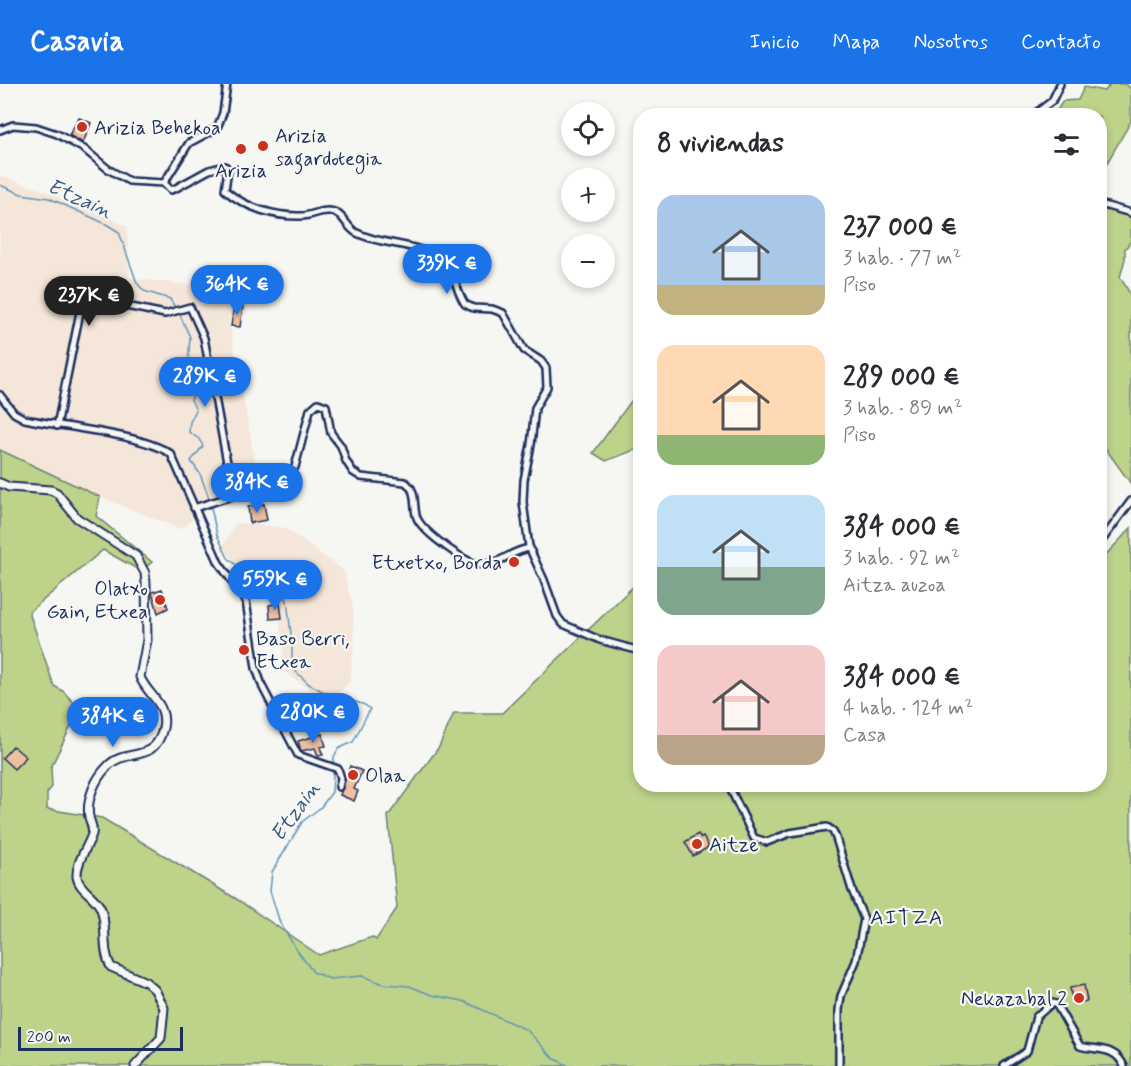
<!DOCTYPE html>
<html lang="es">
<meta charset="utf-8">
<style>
body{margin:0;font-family:Mynerve,sans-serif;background:#f7f7f7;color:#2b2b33;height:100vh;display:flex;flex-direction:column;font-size:22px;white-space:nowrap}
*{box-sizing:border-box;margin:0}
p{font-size:20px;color:#7c7c81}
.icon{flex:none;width:33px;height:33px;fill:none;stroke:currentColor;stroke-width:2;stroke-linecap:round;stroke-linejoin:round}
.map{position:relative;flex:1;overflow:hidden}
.details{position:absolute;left:633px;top:24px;width:474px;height:684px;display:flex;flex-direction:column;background:#fff;border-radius:24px;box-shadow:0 3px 9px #0003}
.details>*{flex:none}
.tools{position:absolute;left:561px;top:18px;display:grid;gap:12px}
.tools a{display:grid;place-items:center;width:54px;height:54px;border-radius:50%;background:#fff;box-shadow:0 3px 9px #0003;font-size:30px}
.scale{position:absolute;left:18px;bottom:15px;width:165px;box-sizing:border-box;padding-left:6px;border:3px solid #1b2f5e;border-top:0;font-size:16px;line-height:21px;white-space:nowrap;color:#1b2f5e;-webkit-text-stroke:4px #f6f6f2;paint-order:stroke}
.price{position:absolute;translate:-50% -51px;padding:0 14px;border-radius:21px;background:#1a73e8;color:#fff;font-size:20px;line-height:39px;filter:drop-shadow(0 2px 3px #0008)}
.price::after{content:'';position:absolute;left:50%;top:36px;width:18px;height:14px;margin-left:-9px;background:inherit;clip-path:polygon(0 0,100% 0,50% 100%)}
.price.on{background:#222;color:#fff}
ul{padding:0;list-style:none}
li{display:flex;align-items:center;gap:18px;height:150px;padding:0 24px}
li span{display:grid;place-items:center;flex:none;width:168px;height:120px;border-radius:18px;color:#555}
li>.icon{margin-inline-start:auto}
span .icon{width:72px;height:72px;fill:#fffc;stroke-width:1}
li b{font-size:26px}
h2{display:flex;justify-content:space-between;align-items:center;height:72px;padding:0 24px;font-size:26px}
header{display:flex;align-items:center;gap:36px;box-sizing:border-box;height:84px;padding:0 30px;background:#1a73e8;color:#fff}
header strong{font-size:28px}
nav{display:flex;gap:33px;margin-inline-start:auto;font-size:21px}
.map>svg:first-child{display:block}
.built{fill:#f4e6d9}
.green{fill:#bdd389;stroke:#6c8174;stroke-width:1.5}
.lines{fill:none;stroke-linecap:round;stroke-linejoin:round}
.stream{stroke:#6194b6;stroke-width:1.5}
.building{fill:#efc09e;stroke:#1b2f5e;stroke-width:1.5}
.minor-casing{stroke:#1b2f5e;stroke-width:10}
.tertiary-casing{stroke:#1b2f5e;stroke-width:11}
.minor{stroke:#f6f6f2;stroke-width:5}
.tertiary{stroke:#f6f6f2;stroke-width:7}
.poi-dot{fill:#c8321e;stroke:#f6f6f2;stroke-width:2}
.labels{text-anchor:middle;stroke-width:4.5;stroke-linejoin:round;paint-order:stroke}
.poi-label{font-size:20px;fill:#1b2f5e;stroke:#f6f6f2;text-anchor:start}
.water-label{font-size:21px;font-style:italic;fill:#385982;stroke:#f6f6f2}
.neighbourhood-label{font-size:21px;letter-spacing:1.5px;fill:#1b2f5e;stroke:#f6f6f2}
</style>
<header>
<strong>Casavia</strong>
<nav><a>Inicio</a><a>Mapa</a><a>Nosotros</a><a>Contacto</a></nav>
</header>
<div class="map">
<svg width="1131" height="982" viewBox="0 0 1131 982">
<rect width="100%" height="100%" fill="#f6f6f2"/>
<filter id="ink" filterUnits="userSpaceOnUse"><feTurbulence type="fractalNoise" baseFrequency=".0167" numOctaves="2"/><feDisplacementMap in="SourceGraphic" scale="12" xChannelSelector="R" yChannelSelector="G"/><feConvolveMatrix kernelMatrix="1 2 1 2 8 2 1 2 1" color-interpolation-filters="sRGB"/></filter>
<g filter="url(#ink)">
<g class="built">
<path d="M0,92L40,105L127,142L129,194L223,205L257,389L180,445L78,404L0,366Z"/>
<path d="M236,439L285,444L343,486L353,523L354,559L350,597L341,607L322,613L286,589L276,509L221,466Z"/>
</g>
<g class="green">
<path d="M1104,0H1126L1131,5V37L1100,91V32L1054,31L1063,17L1078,16L1084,3L1104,7L1109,3Z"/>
<path d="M1100,120L1131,128V157L1125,165V175L1120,193L1131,211V400L1100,357Z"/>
<path d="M640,305V364L606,377L593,369Z"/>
<path d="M0,366L100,413L96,432L152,478L141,487L103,466L29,528L54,602L63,607L75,620L76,632L51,683L52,703L47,709V725L102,734L238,816L319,871L372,853L376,856L397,824L388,732L439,663L454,629H502L640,496V700H1100V477L1131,444V982H0Z"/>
</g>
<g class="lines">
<g class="stream">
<path d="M0,101L21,110L49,114L106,140L119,148L137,199L144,207L170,215L176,225"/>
<path d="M179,229L190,253L188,281C200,294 199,300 191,316L196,326L190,338L189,348L199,355L203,362L191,377L200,390L209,414"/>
<path d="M211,424L217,451L228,474L256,497L279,504L287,516L292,558V584L309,600L324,608L365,621L370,625L353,658L338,665L334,673L332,708L321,723L302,738L272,788L270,807L280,839L296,865L313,888L330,895L362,892L384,900L409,902L432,911L463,917L527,946L553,974L569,982"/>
</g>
</g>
<g class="building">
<path d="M79,34L91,39L83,59L69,51Z"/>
<path d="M234,221L243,222L240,243L231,242Z"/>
<path d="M264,420L267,436L250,439L248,423Z"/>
<path d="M162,505L168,524L158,529L152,508Z"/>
<path d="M280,519L282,534L270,535L269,521Z"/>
<path d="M322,650L326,662L320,663L323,671L318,672L315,664L301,667L298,657Z"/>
<path d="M13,662L26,673L14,685L2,674Z"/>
<path d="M350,682L362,687L354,705L358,707L354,717L340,711Z"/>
<path d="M698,750L701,754L703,753L709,763L693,772L685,758Z"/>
<path d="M1084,901L1087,917L1073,920L1070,904Z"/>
</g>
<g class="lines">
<defs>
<g id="minor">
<path d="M227,0L223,29L217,44L189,59L164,99L171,106L176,104L209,86L225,82L228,85L225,106C245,124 276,133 302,132C311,132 320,126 329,127C344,128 346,144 357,149C386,164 429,156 450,187C456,197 458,210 465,220L473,224L492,225L503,229L524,266L541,277L546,284L547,303L535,324L531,361L524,396L523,418L529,463L544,496L557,532L563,540L600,556L640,567"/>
<path d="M1032,32L1052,17L1060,0"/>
<path d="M0,46L13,41L36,43L57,50L84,65L108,85L129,97L164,99"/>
<path d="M1100,120L1131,129"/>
<path d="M0,311L14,329L25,335C63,343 141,350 171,370L219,479L246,517L256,584L263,604L298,671L338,685L341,694L339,703"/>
<path d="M57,342L83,213L165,230L190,223L204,254L233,411"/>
<path d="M194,424L286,395L295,383L310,326L318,319L326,322L331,349L341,362L346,377L353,388L361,393L405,398C417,406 413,418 416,431C419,446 462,476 477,480C481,481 487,480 491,479C506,476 511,467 530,464"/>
<path d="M1100,459L1131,417"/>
<path d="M728,700L754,754L767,758L790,749L827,743L833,747L836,754L852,806L864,835L856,877L841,912L839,926V982"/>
<path d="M1004,982L1027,967L1036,933L1052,919L1056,920L1080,962C1098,967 1115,962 1124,982"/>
</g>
<path id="tertiary" d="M0,399L9,403L51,406L57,409L77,434L136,472L145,489L146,499L147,556L140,593C148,612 168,620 163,644C155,681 124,663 107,683C95,695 86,716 89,733C90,738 94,744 92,750C88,763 76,778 77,793C79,806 96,812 101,825C108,844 101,865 111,883L146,898L155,906L164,924L161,954L135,982"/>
</defs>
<use href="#minor" class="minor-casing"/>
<use href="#tertiary" class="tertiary-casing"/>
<use href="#minor" class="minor"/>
<use href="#tertiary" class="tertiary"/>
</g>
</g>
<g class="poi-dot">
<circle cx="82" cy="43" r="6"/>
<circle cx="263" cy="62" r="6"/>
<circle cx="241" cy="65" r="6"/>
<circle cx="514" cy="478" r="6"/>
<circle cx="160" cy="516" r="6"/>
<circle cx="244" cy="566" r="6"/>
<circle cx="353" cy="691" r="6"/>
<circle cx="697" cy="760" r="6"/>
<circle cx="1079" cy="914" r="6"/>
</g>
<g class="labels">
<g class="poi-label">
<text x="94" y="50">Arizia Behekoa</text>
<text x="275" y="58">Arizia<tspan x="275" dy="23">sagardotegia</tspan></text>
<text x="241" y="93" text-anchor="middle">Arizia</text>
<text x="502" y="485" text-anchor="end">Etxetxo, Borda</text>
<text x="148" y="511" text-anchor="end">Olatxo<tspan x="148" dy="23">Gain, Etxea</tspan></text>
<text x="256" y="561">Baso Berri,<tspan x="256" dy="23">Etxea</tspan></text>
<text x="365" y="698">Olaa</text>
<text x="709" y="767">Aitze</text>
<text x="1067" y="921" text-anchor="end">Nekazabal 2</text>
</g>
<g class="water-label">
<text transform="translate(80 114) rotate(24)" y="7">Etzain</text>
<text transform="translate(295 727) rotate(-54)" y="7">Etzain</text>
</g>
<g class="neighbourhood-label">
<text x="907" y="840">AITZA</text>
</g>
</g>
</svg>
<div class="tools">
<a><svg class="icon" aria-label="locate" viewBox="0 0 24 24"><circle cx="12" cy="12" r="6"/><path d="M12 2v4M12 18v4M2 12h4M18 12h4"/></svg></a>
<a>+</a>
<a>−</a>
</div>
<div class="scale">200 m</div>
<b class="price" style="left:447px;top:211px">339K €</b>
<b class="price" style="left:237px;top:232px">364K €</b>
<b class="price on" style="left:89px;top:243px">237K €</b>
<b class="price" style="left:205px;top:324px">289K €</b>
<b class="price" style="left:257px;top:430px">384K €</b>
<b class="price" style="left:275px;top:527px">559K €</b>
<b class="price" style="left:313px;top:660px">280K €</b>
<b class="price" style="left:113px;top:664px">384K €</b>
<section class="details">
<h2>8 viviendas<svg class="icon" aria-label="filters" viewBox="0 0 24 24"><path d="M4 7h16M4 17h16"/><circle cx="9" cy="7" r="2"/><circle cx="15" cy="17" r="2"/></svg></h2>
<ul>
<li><span style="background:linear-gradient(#a9c7e8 75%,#c2b280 0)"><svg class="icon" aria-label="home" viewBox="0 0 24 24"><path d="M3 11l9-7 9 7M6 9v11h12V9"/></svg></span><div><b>237 000 €</b><p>3 hab. · 77 m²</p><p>Piso</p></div></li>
<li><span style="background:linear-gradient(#ffd9b3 75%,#8fb573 0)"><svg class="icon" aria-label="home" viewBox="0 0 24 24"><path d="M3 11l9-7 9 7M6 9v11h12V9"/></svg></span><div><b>289 000 €</b><p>3 hab. · 89 m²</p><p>Piso</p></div></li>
<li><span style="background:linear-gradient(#bfe0f5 60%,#7fa58c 0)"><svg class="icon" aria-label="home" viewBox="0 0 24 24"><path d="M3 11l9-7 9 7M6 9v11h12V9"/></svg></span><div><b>384 000 €</b><p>3 hab. · 92 m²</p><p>Aitza auzoa</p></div></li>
<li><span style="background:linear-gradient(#f6c9c9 75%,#b9a48a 0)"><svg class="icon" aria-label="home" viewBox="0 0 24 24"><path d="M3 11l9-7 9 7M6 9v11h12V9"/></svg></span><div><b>384 000 €</b><p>4 hab. · 124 m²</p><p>Casa</p></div></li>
</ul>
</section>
</div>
